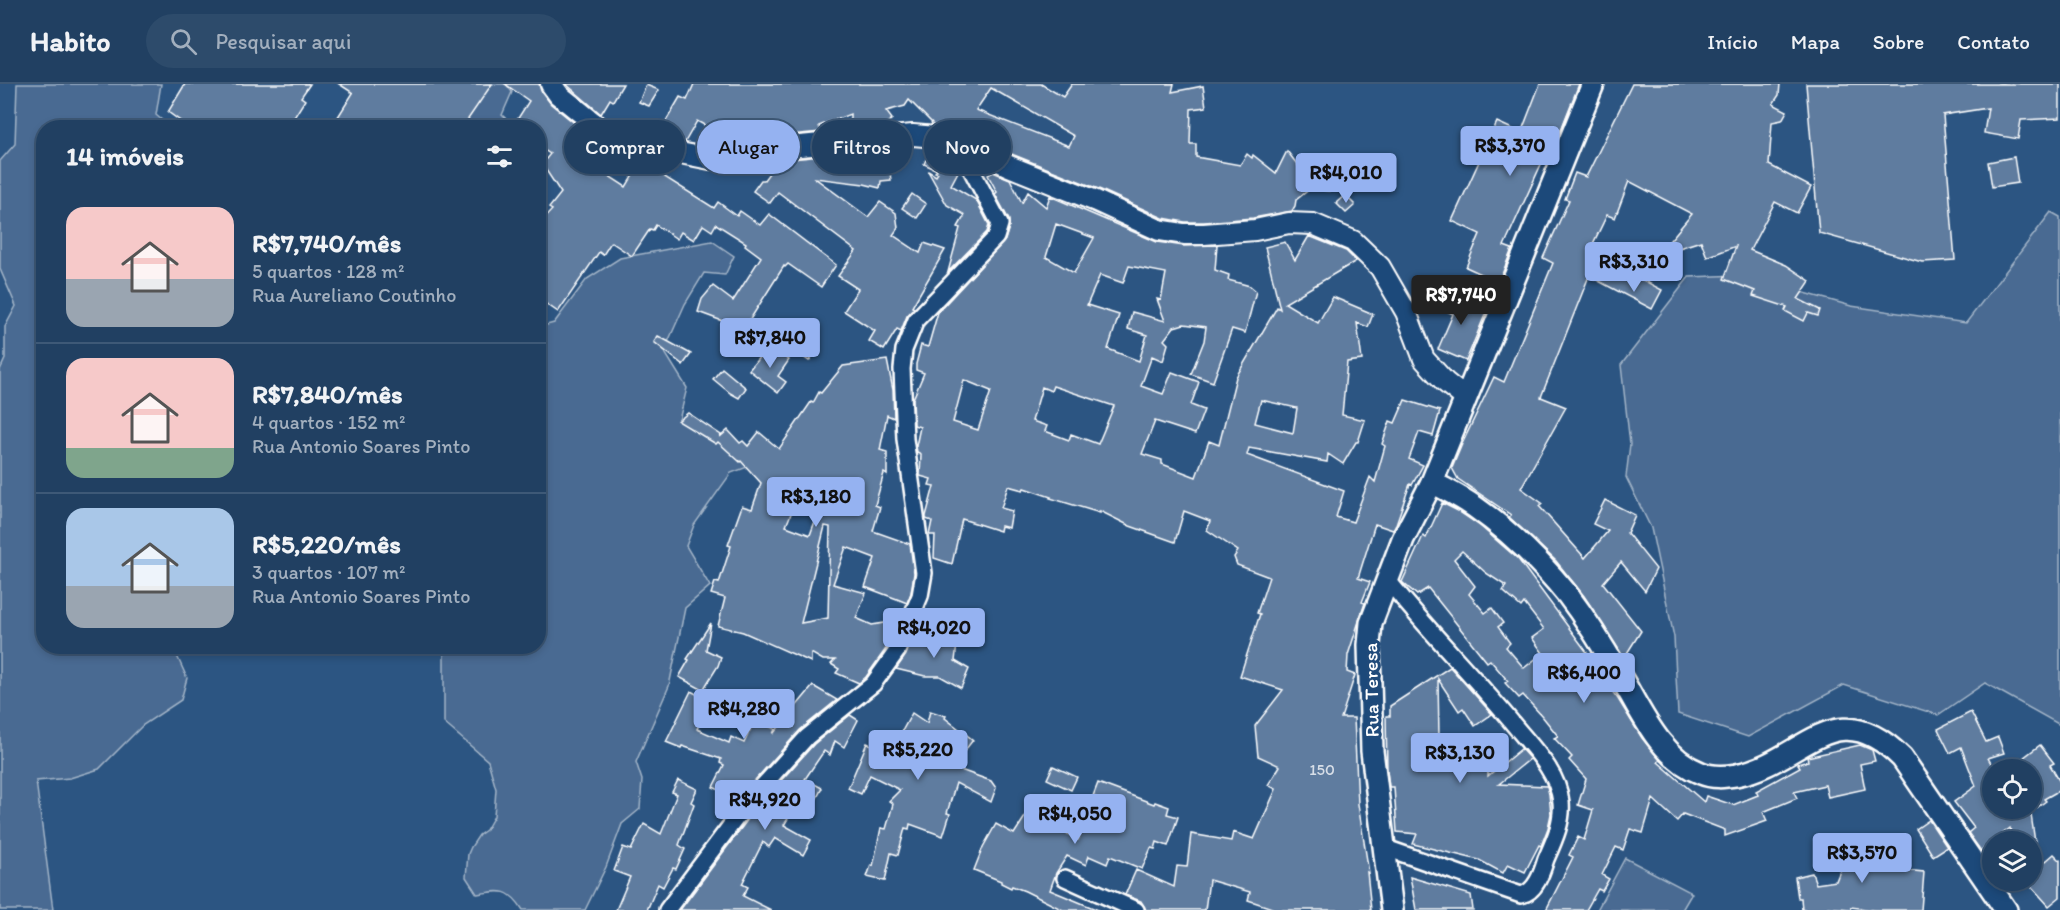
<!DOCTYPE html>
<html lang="pt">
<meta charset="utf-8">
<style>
body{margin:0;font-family:Itim,sans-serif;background:#2d4b6b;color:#f1f3f6;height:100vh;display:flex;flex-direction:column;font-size:22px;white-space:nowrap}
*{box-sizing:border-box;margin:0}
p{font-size:20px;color:#a2afbe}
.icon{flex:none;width:33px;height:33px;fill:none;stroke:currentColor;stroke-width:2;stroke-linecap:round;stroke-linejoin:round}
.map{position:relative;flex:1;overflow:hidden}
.panel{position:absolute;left:36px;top:36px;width:510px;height:534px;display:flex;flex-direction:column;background:#214062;border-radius:24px;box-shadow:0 3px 9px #0003,0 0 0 2px #3e5977}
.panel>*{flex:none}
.banner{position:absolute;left:564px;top:36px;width:570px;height:54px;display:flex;gap:12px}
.fabs{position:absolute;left:1982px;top:675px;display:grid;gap:12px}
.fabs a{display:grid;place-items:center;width:60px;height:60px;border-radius:50%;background:#214062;box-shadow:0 3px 9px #0003,0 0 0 2px #3e5977;font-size:30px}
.price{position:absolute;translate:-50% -51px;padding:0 14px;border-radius:6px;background:#95b2f1;color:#111;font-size:20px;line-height:39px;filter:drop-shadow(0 2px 3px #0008)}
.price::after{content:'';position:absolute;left:50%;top:36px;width:18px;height:14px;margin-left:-9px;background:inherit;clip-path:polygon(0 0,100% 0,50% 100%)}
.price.selected{background:#222;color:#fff}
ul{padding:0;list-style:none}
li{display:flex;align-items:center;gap:18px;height:150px;padding:0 30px}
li+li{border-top:2px solid #3e5977}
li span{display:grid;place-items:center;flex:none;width:168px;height:120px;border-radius:18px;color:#555}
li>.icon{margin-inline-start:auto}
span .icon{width:72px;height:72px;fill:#fffc;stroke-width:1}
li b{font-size:26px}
h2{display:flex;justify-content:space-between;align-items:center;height:72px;padding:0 30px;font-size:26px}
.pill{padding:0 21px;border-radius:27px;background:#214062;box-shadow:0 3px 9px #0003,0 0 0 2px #3e5977;font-size:21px;line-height:54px}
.pill.selected{background:#95b2f1;color:#111}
header{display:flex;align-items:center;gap:36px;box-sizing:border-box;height:84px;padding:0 30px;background:#214062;border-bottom:2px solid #3e5977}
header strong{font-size:28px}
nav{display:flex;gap:33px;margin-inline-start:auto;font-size:21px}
.search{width:420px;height:54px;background:#2d4b6b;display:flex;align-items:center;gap:15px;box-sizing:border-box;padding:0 21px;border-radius:33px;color:#a2afbe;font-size:22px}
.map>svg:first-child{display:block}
.green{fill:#486b92;stroke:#a4b5c8;stroke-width:1.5}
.building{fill:#5e7c9f;stroke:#fff;stroke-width:1.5;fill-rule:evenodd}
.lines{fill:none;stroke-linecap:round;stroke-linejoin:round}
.minor-casing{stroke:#fff;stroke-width:20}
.tertiary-casing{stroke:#fff;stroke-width:24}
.secondary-casing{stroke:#fff;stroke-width:26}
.minor{stroke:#1f4a7a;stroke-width:15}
.tertiary{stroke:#1f4a7a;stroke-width:20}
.secondary{stroke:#1f4a7a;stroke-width:21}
.labels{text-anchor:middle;stroke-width:6;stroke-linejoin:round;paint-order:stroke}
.number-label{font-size:16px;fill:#d7dee7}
.street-label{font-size:20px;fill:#fff;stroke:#1f4a7a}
</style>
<header>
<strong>Habito</strong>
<div class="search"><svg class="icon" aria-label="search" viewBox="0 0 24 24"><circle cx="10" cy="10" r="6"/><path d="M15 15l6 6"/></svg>Pesquisar aqui</div>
<nav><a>Início</a><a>Mapa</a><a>Sobre</a><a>Contato</a></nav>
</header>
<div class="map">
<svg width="2060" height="826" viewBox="0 0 2060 826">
<rect width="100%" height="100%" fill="#2c5582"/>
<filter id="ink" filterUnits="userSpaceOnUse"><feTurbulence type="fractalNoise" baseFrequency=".0167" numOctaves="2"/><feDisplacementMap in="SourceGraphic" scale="12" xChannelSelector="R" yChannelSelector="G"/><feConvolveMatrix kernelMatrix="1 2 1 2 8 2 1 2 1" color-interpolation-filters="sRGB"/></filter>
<g filter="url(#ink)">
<g class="green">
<path d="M17,0H161L156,31L170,43L44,44V562L173,563L187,594L181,616L143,641L99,685L70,694L36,697L53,826H0V286L5,275V243L16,222L0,185V77L15,60Z"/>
<path d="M486,0H506L512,8L502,31L515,43L459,44Z"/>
<path d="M2051,128L2060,133V641L1985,599L1938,631L1844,601L1748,653L1678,630L1674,553L1651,444L1626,393L1630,360L1621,281L1689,193L1741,191L1851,222L1966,239Z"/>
<path d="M712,157L734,172L725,191L704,189L685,220L664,267L687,304L679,336L727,362L750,382L731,389L694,441L686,462L710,502L685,524L669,602L636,678L642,696L640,725L622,740L606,783L585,826H523C509,804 501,806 477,810L466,793L468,770L471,763L479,751L486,746L494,732L496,705L488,677L444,639V563L538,562L539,243L554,239L587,195L620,174Z"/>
<path d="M1625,774L1692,809L1682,826H1597Z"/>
</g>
<g class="building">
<path d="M185,0H310L301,13L305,16L293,35L305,44H190L168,28Z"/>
<path d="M339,0H492L462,44H401L389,35L384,44H366L355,36L350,44H331L353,9Z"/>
<path d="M505,0H539L541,7L551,20L598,58L620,69L606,90L626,103L641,78L714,124L718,118L737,132L740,127L760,141L769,130L836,181L821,203L788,180L785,183L784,182L744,245L698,228L702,215L713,202L733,217L761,173L745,161L746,159L716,140L712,147L703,141L694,156L681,148L677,155L656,141L653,146L650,145L632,172L611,158L603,171L599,168L558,228L538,214V141L552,126L549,124L561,109L542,80L550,70L538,62V44H522L515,39L529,17Z"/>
<path d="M566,0H623L613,17L610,15L601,30Z"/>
<path d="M694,0H1041L1063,13L1072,0H1174L1172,8L1203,2L1206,23L1191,25L1190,60H1196V73L1240,81L1247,70L1252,74L1253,71L1276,89L1287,67L1303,88L1331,92L1329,107L1310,105L1296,116L1295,122L1292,127L1253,134L1204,138H1185L1163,134L1101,106L1014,71L964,47L931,41L932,39L909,16L905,22L886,27L892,35L883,42L850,45V30L819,42L821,48L779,52L737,63H724L728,54L697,37L685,58L669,55L659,49L680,13L687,16ZM991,4L1074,52L1069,62L976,26Z"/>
<path d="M1540,0H1579L1557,56L1553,54L1504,162L1512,165L1499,198L1466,183L1480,150L1452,137L1497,38L1521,49Z"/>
<path d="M1632,0H1780L1779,11L1773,20L1787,27L1782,36L1772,38L1769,81L1811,103L1797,129L1775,118L1750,166L1786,181L1810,197L1798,215L1820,226L1818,232L1808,229L1804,237L1785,227L1787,223L1753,212L1755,207L1724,195L1736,162L1707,173L1701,157L1679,164L1675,169L1666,161L1692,130L1629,97L1615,134L1607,131L1589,168L1662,206L1652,225L1589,192L1541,313L1566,323L1521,404L1542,419L1539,422L1585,474L1608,447L1593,440L1605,416L1635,431L1627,449L1656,485L1645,507L1621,478L1603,499L1641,547L1624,574L1584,512L1556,477L1509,433L1511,431L1458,395L1452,384L1462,360L1494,293L1504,298L1553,179L1543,174L1569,116L1565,115L1575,89L1586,93Z"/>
<path d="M1806,0H2060V34L2021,36L2018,55L1984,49L1988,24L1943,31L1955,176L1922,178L1819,149Z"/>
<path d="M646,1L659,6L649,22L639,18Z"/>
<path d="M892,65L899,71L894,79L889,82L891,96L881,97L880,104L864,100L815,94L868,133L880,118L896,129L898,144L893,151L920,169L924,159L945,166L912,223L914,224L907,232L901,247L897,245L884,266L869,257L875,247L844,227L858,205L838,192L856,167L778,108L770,119L753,107L761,96H764L772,85V78L782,76Z"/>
<path d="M931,65L947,68L956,73L960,84L951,101L976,116L989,141L987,148L948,188L960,144L958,143L965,131L947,121L928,87L936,92L938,89L935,88L937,86L924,80Z"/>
<path d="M2014,73L2018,99L1992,103L1988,78Z"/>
<path d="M993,88L1010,95L1022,119L1028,108L1046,123L1050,112L1157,158L1184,162L1217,161L1215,186L1229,191L1228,196L1250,202L1256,207L1245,249L1232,245L1213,298L1191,290L1204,257L1206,243L1184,240L1174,243L1164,256L1168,260L1163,277L1152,272L1141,302L1163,310L1172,288L1199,298L1191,321L1204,326L1195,350L1155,337L1142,370L1162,376V380L1196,393L1209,357L1219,361L1236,293L1277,223L1280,225L1265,163L1285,158L1295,176L1309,152L1346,167L1356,177L1285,219L1318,239L1333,213L1373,230L1368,243L1357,239L1362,276L1347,278L1342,331L1365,336L1358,358H1356L1343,380L1328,370L1327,378L1249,364L1247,371L1344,407L1336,433L1353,438L1370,393L1375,398L1385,362L1382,360L1390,337L1395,339L1405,316L1440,327L1433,352L1419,348L1409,375L1423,381L1412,401L1410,400L1395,443L1393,446L1375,440L1358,494L1370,498L1362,518L1365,519L1348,571L1347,588L1355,591L1341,634H1354L1358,720L1369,789L1367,788L1371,826H1272V824L1248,816L1250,808L1209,796L1205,826H1146L1141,817L1125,811L1136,786L1174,803L1177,782L1187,783L1191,750L1231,757L1233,748L1254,755L1276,705L1268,701L1280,682L1258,672L1255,642L1283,606L1240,592L1260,530L1257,529L1269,493L1237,481L1234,473L1238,467L1207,446L1210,437L1184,427L1175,458L1130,442L1100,427V429L1050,414L1051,413L1024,404L1023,406L1008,402L1001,424L1012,427L1009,444L1001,442L1000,447L962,435L952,480L934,474L935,451H929L932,437L926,435V432L934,402L929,401L931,395L920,392L921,370L917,368L916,362L920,343L914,341L913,315L924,289L916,286V280L921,261L928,263L938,228L1005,156L1009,143V136L995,110L997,108L988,91ZM1056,140L1094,154L1074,189L1046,173ZM1129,182L1166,189L1161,216L1157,215L1165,237L1132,228L1128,245L1147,251L1139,277L1108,265L1119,231L1087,221L1100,191L1123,199ZM964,296L991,307L978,346L953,338ZM1053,302L1114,322L1098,360L1071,350L1069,356L1045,347L1047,342L1032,337L1042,303L1051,307ZM1261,316L1297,324L1293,349L1255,339Z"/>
<path d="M912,110L926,120L917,134L902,124Z"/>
<path d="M1345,111L1355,121L1346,129L1336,119Z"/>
<path d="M1444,208L1487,226L1466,277L1438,265L1453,230L1438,223Z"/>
<path d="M658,252L691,270L683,281L654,258Z"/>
<path d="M799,252L817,266L809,277L790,264Z"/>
<path d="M772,264L789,276L778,292L786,298L778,309L749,286L764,267L768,270Z"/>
<path d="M887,276L893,306L894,334L887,331L880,366L887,368V391L884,389L875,421L880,423L873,447L910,460L914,489L911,509L907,519L897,515L865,503L875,474L846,463L833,500L866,509L856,534L872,541L884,539L897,543L888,562L866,593L859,599L836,589L839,585L831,580L835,576H823L811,569V578L743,548L718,542L725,514L711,510L715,498L719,499L731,462L728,461L742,422L752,425L761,399L741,377L740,378L718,358L716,360L678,337L688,329L721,351L720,353L728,346L740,359L743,357L748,362L759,348L779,365L811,318L813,319L819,308L821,309L843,282ZM796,417L822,418L810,451L786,442ZM825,442L830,443L828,534L801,539Z"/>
<path d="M722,284L746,304L739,314L730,309L713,295Z"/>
<path d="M1442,419L1458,427L1480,442L1518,475L1589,571L1592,569L1610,601L1608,602L1618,615L1642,654L1660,676L1658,678L1704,718L1706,712L1733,721L1758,711L1756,707L1800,683L1798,680L1808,677L1807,673L1860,661L1872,666L1875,677L1860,680L1865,705L1828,713L1825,701L1794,708L1797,714L1763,728L1767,737L1725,752V746L1683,730L1677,737L1653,715L1643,749L1630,745L1623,766L1616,763L1602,791L1609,795L1602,807L1598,805L1586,826H1546L1573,773L1569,771L1578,753L1584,756L1593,726L1578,721L1586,695L1569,676L1572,673L1554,654L1558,652L1542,632L1523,611L1519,614L1505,599L1508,597L1490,576L1487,578L1428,504L1417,511L1402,498L1423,452L1426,454ZM1462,467L1486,489L1506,502L1503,507L1521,523L1524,519L1544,545L1532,554L1543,569L1524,584L1506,563L1510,559L1498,543L1503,539L1492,524L1485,529L1469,510L1475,502L1454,475Z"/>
<path d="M711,539L706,566L721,573L718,582L703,606L679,593L689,576L687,575Z"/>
<path d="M916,546L957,560L955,577L969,585L961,604L940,592H925L896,585L906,571Z"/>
<path d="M1450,583L1492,630L1475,642L1463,624L1459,627L1438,595L1439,652H1444L1445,656L1487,655L1488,692L1521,665L1530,675L1499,700L1547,702L1549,710L1551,730L1548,744L1541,762L1539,761L1525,788L1508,780L1503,789L1479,776L1413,760L1417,750L1397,748L1394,703H1389L1387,686L1386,632H1390V622Z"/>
<path d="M813,602L837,616L800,646L738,715L713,703L724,681L720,679L721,675L682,662L681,664L666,658L691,607L711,618L697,645L729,659L731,653L744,659L755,636L775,645L773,650Z"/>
<path d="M930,627L946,632L945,634L973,656L952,683L991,697L996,704L991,718L956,699L947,729L950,730L943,752L910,740L909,745L905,744L898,771L891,769L885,797L867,793L871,781L873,782L881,744L886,745L893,720L889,717L900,706L870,691L861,710L848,704L867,659L890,669L912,629L927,639Z"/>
<path d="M1971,628L1986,658L1998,653L2004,669L1988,674L1992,681V700L1986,704L1992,712V724H2030L2035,758H2013L2010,744L1981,767L1968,749L1974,744L1954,718L1976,702L1961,663L1950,669L1938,645Z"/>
<path d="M850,631L858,636L844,663L835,657L830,671L824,667L805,695L822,704L810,727L797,720L784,741L811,756L803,771L775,754L769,763L763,758L742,800L748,803L743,812L771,826H680L757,723L814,660Z"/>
<path d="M2040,661L2054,679L2050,681L2060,698V706L2044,715L2046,717L2031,728V685L2023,674Z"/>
<path d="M1053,682L1077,693L1071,706L1047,695Z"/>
<path d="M678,696L697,705L691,718L694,720L679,761L685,765L676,785L673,784L663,803L658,800L647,826H616L630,793L614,787L623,763L631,766L644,740L661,750L677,710L672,708Z"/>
<path d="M1098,699L1154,720L1155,718L1169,723L1167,730L1178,733L1168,762L1157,758L1155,765L1151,764L1142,785L1110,772L1107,780L1089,772L1086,781L1067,772L1056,789L1050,806L1098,826H1063L1025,807L1012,802L1011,804L1001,799V797L974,786L983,763L996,740L1014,750L1030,725L1049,736L1048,738L1078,756L1086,740L1094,744L1106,718L1093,712Z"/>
<path d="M1929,736L1947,763L1933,772L1916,745Z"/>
<path d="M1822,754L1895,777L1893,785L1924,788L1921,826H1874L1851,823L1850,825L1828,823V826H1802L1801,814H1798L1795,793L1812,789L1816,800L1836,797L1845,774L1819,765Z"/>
<path d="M2054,770L2060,776V813L2049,822L2031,802V790Z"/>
<path d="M1410,793L1471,811L1473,826H1416Z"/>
</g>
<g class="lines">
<defs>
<g id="minor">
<path d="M1383,763L1521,811C1536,808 1542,788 1546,775C1554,757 1563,738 1561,718C1558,688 1532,663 1514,641C1473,591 1427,546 1387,495"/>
<path d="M1065,794L1136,826"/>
<path d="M667,826L749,717L807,653L873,600L897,567L920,512L924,489L905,355L902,285L904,266L916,236L996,153L1000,140L971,85L961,60"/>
</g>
<path id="tertiary" d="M551,0L559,11L606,49L625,58L710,75H739L780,64L913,51L936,53L959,58L1009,82L1096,117L1159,146L1184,150H1204L1255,146L1289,139L1313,140L1353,157L1380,183L1406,228L1424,275L1445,298L1465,314"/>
<g id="secondary">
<path d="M1432,398C1446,406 1461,413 1475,423C1509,447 1540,477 1567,510C1586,535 1603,562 1619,590C1640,625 1659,673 1701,689C1713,694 1724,693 1736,691C1804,678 1834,606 1902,674L2006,826"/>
<path d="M1392,826L1372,667L1369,561L1371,539L1403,455L1432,398L1593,0"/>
</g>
</defs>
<use href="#minor" class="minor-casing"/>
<use href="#tertiary" class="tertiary-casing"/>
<use href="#secondary" class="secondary-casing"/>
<use href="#minor" class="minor"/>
<use href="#tertiary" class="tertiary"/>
<use href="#secondary" class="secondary"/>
</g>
</g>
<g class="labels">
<g class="number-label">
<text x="1322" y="691">150</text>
</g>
<g class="street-label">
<text transform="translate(1371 606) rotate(-91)" y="7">Rua Teresa</text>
</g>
</g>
</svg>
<div class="fabs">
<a><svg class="icon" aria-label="locate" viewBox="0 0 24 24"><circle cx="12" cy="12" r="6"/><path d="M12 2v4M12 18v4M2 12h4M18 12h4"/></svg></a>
<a><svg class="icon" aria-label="layers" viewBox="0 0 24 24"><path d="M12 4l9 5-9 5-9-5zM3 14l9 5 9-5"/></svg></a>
</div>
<b class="price" style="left:1510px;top:93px">R$3,370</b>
<b class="price" style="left:1346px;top:120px">R$4,010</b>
<b class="price" style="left:1634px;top:209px">R$3,310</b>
<b class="price selected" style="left:1461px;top:242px">R$7,740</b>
<b class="price" style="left:770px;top:285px">R$7,840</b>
<b class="price" style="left:816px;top:444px">R$3,180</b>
<b class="price" style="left:934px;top:575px">R$4,020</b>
<b class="price" style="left:1584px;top:620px">R$6,400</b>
<b class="price" style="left:744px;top:656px">R$4,280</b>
<b class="price" style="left:918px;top:697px">R$5,220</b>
<b class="price" style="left:1460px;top:700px">R$3,130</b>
<b class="price" style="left:765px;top:747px">R$4,920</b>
<b class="price" style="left:1075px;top:761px">R$4,050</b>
<b class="price" style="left:1862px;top:800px">R$3,570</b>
<div class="banner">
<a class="pill">Comprar</a>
<a class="pill selected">Alugar</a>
<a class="pill">Filtros</a>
<a class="pill">Novo</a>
</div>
<section class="panel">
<h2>14 imóveis<svg class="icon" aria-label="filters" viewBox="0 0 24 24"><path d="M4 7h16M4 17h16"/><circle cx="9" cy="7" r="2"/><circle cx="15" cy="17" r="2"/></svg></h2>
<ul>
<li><span style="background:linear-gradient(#f6c9c9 60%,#9aa5b1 0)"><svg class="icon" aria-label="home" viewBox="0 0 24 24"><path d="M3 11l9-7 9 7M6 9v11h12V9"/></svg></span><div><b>R$7,740/mês</b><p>5 quartos · 128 m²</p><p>Rua Aureliano Coutinho</p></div></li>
<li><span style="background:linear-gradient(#f6c9c9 75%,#7fa58c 0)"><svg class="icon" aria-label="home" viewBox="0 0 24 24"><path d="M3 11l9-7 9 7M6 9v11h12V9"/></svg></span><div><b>R$7,840/mês</b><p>4 quartos · 152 m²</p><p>Rua Antonio Soares Pinto</p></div></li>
<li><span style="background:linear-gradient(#a9c7e8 65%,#9aa5b1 0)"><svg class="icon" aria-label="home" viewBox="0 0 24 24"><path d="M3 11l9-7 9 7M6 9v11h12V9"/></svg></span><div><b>R$5,220/mês</b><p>3 quartos · 107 m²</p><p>Rua Antonio Soares Pinto</p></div></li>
</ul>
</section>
</div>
